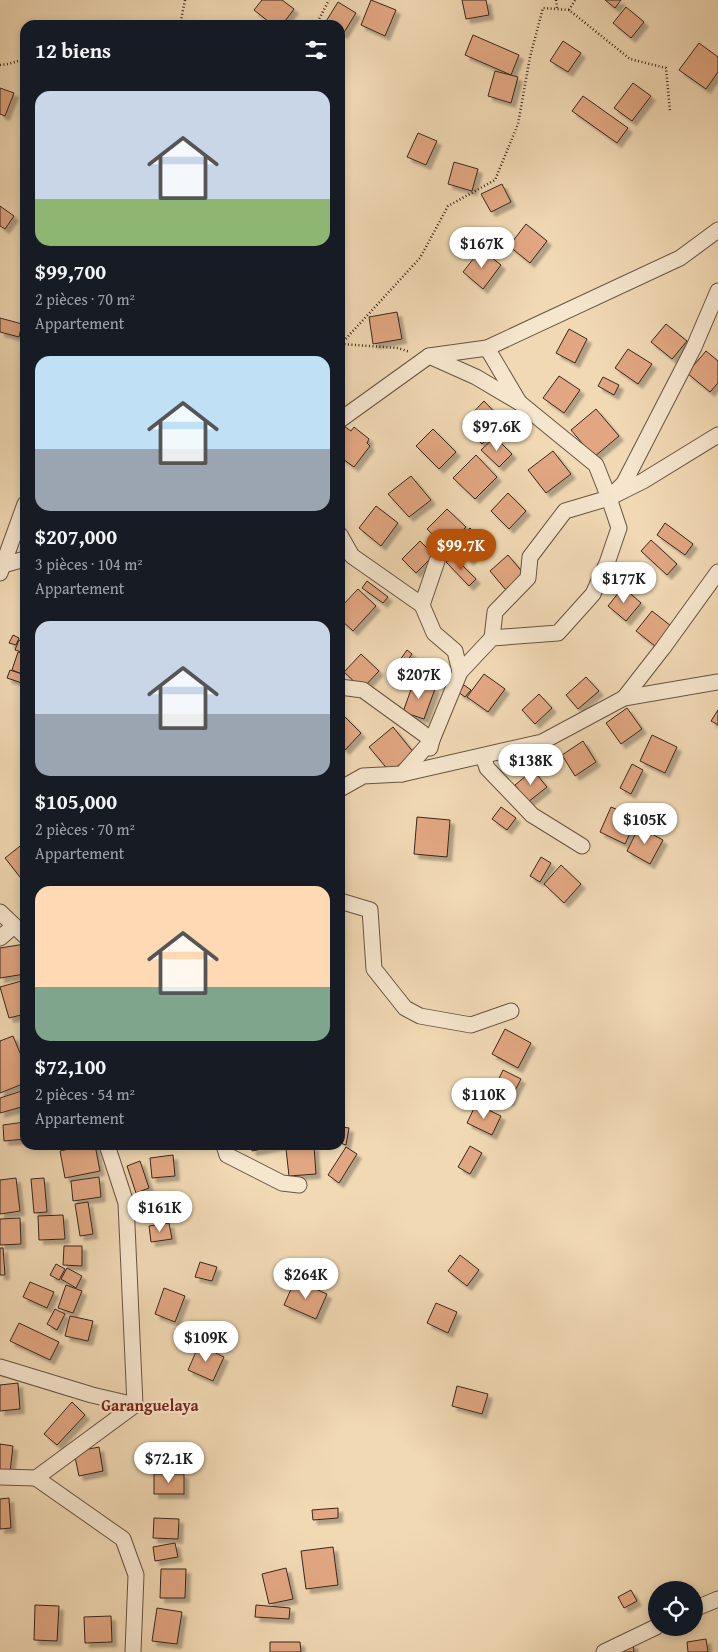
<!DOCTYPE html>
<html lang="fr">
<meta charset="utf-8">
<style>
body{margin:0;font-family:"Gentium Book Plus",serif;background:#242831;color:#f1f3f6;height:100vh;display:flex;flex-direction:column;font-size:19px;white-space:nowrap}
*{box-sizing:border-box;margin:0}
p{font-size:16px;color:#9ea1a6}
.icon{flex:none;width:28px;height:28px;fill:none;stroke:currentColor;stroke-width:2;stroke-linecap:round;stroke-linejoin:round}
.map{position:relative;flex:1;overflow:hidden}
.drawer{position:absolute;left:20px;top:20px;width:325px;height:1130px;display:flex;flex-direction:column;background:#171b24;border-radius:15px;box-shadow:0 2px 8px #0003}
.drawer>*{flex:none}
.fabs{position:absolute;left:648px;top:1581px;display:grid;gap:10px}
.fabs a{display:grid;place-items:center;width:55px;height:55px;border-radius:50%;background:#171b24;box-shadow:0 2px 8px #0003;font-size:25px}
.price{position:absolute;translate:-50% -42px;padding:0 11px;border-radius:18px;background:#fff;color:#222;font-size:16px;line-height:32px;filter:drop-shadow(0 1px 2px #0008)}
.price::after{content:'';position:absolute;left:50%;top:30px;width:15px;height:11px;margin-left:-8px;background:inherit;clip-path:polygon(0 0,100% 0,50% 100%)}
.price.current{background:#b45309;color:#fff}
ul{padding:0;list-style:none}
li{display:grid;align-content:center;gap:10px;height:265px;padding:0 15px}
li span{display:grid;place-items:center;height:155px;border-radius:15px;color:#555}
li>.icon{margin-inline-start:auto}
span .icon{width:90px;height:90px;fill:#fffc;stroke-width:1}
li b{font-size:21px}
h2{display:flex;justify-content:space-between;align-items:center;height:60px;padding:0 15px;font-size:21px}
.map>svg:first-child{display:block}
.building{fill:#e2a782;stroke:#37271c;filter:url(#shadow)}
.lines{fill:none;stroke-linecap:round;stroke-linejoin:round}
.street-casing{stroke:#665442;stroke-width:17}
.path{stroke:#37271c;stroke-width:2.5;stroke-dasharray:1 2.5;stroke-linecap:butt}
.street{stroke:#f6e6ce;stroke-width:15}
.labels{text-anchor:middle;stroke-width:4;stroke-linejoin:round;paint-order:stroke}
.neighbourhood-label{font-size:16px;font-weight:bold;fill:#7a1f14;stroke:#f6e6ce}
</style>
<div class="map">
<svg width="718" height="1652" viewBox="0 0 718 1652">
<defs>
<filter id="shadow"><feDropShadow dx="4.5" dy="4.5" stdDeviation="1" flood-color="#0004"/></filter>
</defs>
<rect width="100%" height="100%" fill="#f1d9b4"/>
<filter id="stains"><feTurbulence type="fractalNoise" baseFrequency=".004" numOctaves="4"/><feColorMatrix values="0 0 0 0 .2 0 0 0 0 .09 0 0 0 0 .02 0 0 0 .5 -.17"/></filter>
<radialGradient id="worn" r=".72"><stop offset=".6" stop-color="#630" stop-opacity="0"/><stop offset="1" stop-color="#630" stop-opacity=".3"/></radialGradient>
<g class="building">
<path d="M262,0H282L294,9L282,25H273L254,10Z"/>
<path d="M371,0L396,10L385,36L361,25Z"/>
<path d="M462,0H486L489,15L466,19Z"/>
<path d="M605,0H621L615,8Z"/>
<path d="M338,2L356,13L343,34L340,32V25H329L325,23Z"/>
<path d="M626,7L644,22L631,38L613,23Z"/>
<path d="M473,35L519,55L511,75L465,55Z"/>
<path d="M563,41L581,53L568,72L550,61Z"/>
<path d="M699,43L718,57V72L706,89L679,70Z"/>
<path d="M495,71L518,77L511,103L488,96Z"/>
<path d="M633,83L651,96L632,121L614,108Z"/>
<path d="M0,88L14,93L5,116L0,114Z"/>
<path d="M583,96L628,128L617,143L572,111Z"/>
<path d="M418,133L437,141L426,165L407,157Z"/>
<path d="M454,162L478,169L472,191L448,184Z"/>
<path d="M502,184L511,202L491,212L481,194Z"/>
<path d="M0,206L14,216L5,229L0,226Z"/>
<path d="M526,224L547,241L530,263L509,246Z"/>
<path d="M481,249L501,265L483,289L463,272Z"/>
<path d="M397,312L402,339L373,344L369,317Z"/>
<path d="M0,318L22,324L19,337L0,332Z"/>
<path d="M666,324L687,341L672,359L651,342Z"/>
<path d="M569,329L587,339L575,363L556,353Z"/>
<path d="M628,349L652,364L638,384L615,368Z"/>
<path d="M706,351L718,361V383L710,392L687,373Z"/>
<path d="M559,376L580,390L564,413L543,398Z"/>
<path d="M603,377L619,385L614,395L598,386Z"/>
<path d="M484,401L504,422L482,444L462,424Z"/>
<path d="M596,409L619,436L594,457L571,430Z"/>
<path d="M345,427L351,431L354,427L369,439L367,443L370,446L354,467L340,457V435Z"/>
<path d="M433,429L456,452L439,469L416,446Z"/>
<path d="M495,437L512,454L499,467L481,450Z"/>
<path d="M553,451L571,474L546,493L528,470Z"/>
<path d="M476,455L497,477L475,499L453,478Z"/>
<path d="M411,476L431,500L409,517L388,494Z"/>
<path d="M508,493L526,511L509,529L491,511Z"/>
<path d="M376,506L398,523L381,546L359,528Z"/>
<path d="M447,509L466,527L445,547L427,529Z"/>
<path d="M665,523L693,544L685,555L657,535Z"/>
<path d="M470,528L486,544L469,561L453,545Z"/>
<path d="M651,540L677,564L667,575L641,551Z"/>
<path d="M420,541L434,555L416,573L402,559Z"/>
<path d="M508,555L524,574L506,590L490,571Z"/>
<path d="M453,556L476,579L469,586L446,562Z"/>
<path d="M367,581L388,597L383,603L362,588Z"/>
<path d="M623,587L641,603L626,621L608,606Z"/>
<path d="M358,589L376,606L353,631L340,619V608Z"/>
<path d="M652,611L671,626L655,646L636,631Z"/>
<path d="M13,635L19,638L16,645L9,643Z"/>
<path d="M19,640L25,643V653L15,650Z"/>
<path d="M407,650L412,654L405,664L400,660Z"/>
<path d="M18,652L25,654V675L12,670Z"/>
<path d="M361,654L379,671L362,689L344,672Z"/>
<path d="M417,663L425,667L419,679L412,676Z"/>
<path d="M10,670L25,675V684L7,678Z"/>
<path d="M484,674L505,689L488,712L467,697Z"/>
<path d="M586,677L599,691L578,709L566,695Z"/>
<path d="M414,681L435,689L424,719L403,712Z"/>
<path d="M464,685L471,690L465,697L458,692Z"/>
<path d="M539,694L552,708L535,724L522,710Z"/>
<path d="M627,708L642,729L621,744L606,723Z"/>
<path d="M718,710V725L711,721Z"/>
<path d="M341,713L361,733L345,750L340,745Z"/>
<path d="M393,727L414,753L390,772L369,747Z"/>
<path d="M652,735L677,747L665,773L640,761Z"/>
<path d="M583,741L596,762L575,776L562,755Z"/>
<path d="M632,764L643,770L631,794L620,788Z"/>
<path d="M533,770L547,787L528,802L515,785Z"/>
<path d="M501,807L516,818L507,830L492,819Z"/>
<path d="M611,807L637,818L625,844L600,832Z"/>
<path d="M417,817L450,820L447,857L414,854Z"/>
<path d="M639,827L663,840L650,864L627,851Z"/>
<path d="M24,843L25,874L20,877L5,858Z"/>
<path d="M541,857L551,863L540,882L530,876Z"/>
<path d="M561,865L581,884L564,903L544,884Z"/>
<path d="M25,944V974L0,978V948Z"/>
<path d="M25,980V1014L9,1018L0,987Z"/>
<path d="M505,1029L531,1043L518,1068L492,1054Z"/>
<path d="M13,1036L25,1065V1083L0,1093V1041Z"/>
<path d="M503,1070L521,1079L509,1102L492,1093Z"/>
<path d="M25,1090V1106L0,1113V1098Z"/>
<path d="M476,1104L501,1116L492,1135L467,1123Z"/>
<path d="M25,1122V1139L4,1141L3,1125Z"/>
<path d="M342,1127L349,1128L346,1145L340,1143Z"/>
<path d="M87,1145H95L100,1171L65,1178L60,1151Z"/>
<path d="M251,1145H282L252,1151Z"/>
<path d="M314,1146L316,1174L289,1176L286,1149Z"/>
<path d="M470,1146L482,1153L470,1174L458,1167Z"/>
<path d="M346,1147L357,1154L339,1183L328,1175Z"/>
<path d="M173,1155L175,1176L152,1178L150,1158Z"/>
<path d="M140,1161L149,1188L136,1193L127,1166Z"/>
<path d="M99,1177L101,1197L73,1201L71,1181Z"/>
<path d="M16,1178L20,1211L0,1214V1180Z"/>
<path d="M44,1178L47,1212L34,1213L31,1179Z"/>
<path d="M153,1192L157,1205L138,1211L134,1198Z"/>
<path d="M88,1202L93,1234L80,1236L75,1204Z"/>
<path d="M63,1215L65,1239L39,1240L38,1216Z"/>
<path d="M20,1218L21,1244L0,1245V1219Z"/>
<path d="M169,1223L172,1239L151,1242L149,1226Z"/>
<path d="M64,1246H82V1266L63,1265Z"/>
<path d="M0,1248H3L5,1275H0Z"/>
<path d="M460,1255L479,1270L467,1286L448,1271Z"/>
<path d="M200,1262L217,1267L212,1281L195,1277Z"/>
<path d="M56,1264L65,1269L59,1280L50,1275Z"/>
<path d="M67,1268L82,1276L76,1288L61,1279Z"/>
<path d="M295,1280L327,1294L316,1319L284,1305Z"/>
<path d="M30,1282L54,1292L47,1308L23,1297Z"/>
<path d="M66,1285L82,1291L73,1313L58,1308Z"/>
<path d="M164,1288L185,1296L175,1322L155,1314Z"/>
<path d="M436,1303L457,1312L448,1333L427,1323Z"/>
<path d="M55,1309L65,1314L57,1330L47,1324Z"/>
<path d="M70,1316L93,1321L88,1341L65,1336Z"/>
<path d="M19,1323L59,1342L50,1360L10,1341Z"/>
<path d="M199,1345L224,1357L213,1381L188,1370Z"/>
<path d="M18,1383L20,1409L0,1411V1385Z"/>
<path d="M457,1386L488,1394L482,1414L452,1406Z"/>
<path d="M72,1402L85,1415L57,1445L44,1434Z"/>
<path d="M0,1444L13,1446L10,1472L0,1471Z"/>
<path d="M99,1447L103,1471L79,1476L74,1452Z"/>
<rect x="154" y="1474" width="30" height="20"/>
<path d="M9,1498L11,1528L0,1529V1499Z"/>
<path d="M338,1508V1518L313,1520L312,1510Z"/>
<path d="M154,1518L179,1519L178,1539L153,1538Z"/>
<path d="M175,1543L178,1557L155,1561L153,1547Z"/>
<path d="M333,1547L338,1585L306,1589L301,1551Z"/>
<path d="M286,1568L293,1599L269,1604L262,1574Z"/>
<path d="M161,1569H186L185,1598H160Z"/>
<path d="M631,1590L637,1601L624,1608L618,1597Z"/>
<path d="M35,1605L59,1606L57,1641L34,1640Z"/>
<path d="M256,1605L290,1608L289,1619L255,1617Z"/>
<path d="M157,1608L182,1612L177,1644L152,1641Z"/>
<path d="M111,1616L112,1642L85,1643L84,1617Z"/>
<path d="M706,1639L708,1652H688L687,1642Z"/>
<path d="M270,1642H300L301,1652H270Z"/>
<path d="M633,1644L634,1652H623L622,1645Z"/>
</g>
<g class="lines">
<defs>
<g id="street">
<path d="M487,348L519,402"/>
<path d="M429,356L476,377L520,403L596,465L609,498"/>
<path d="M340,420L429,356L487,348L680,258L718,230"/>
<path d="M340,535L352,556L422,605L434,633L455,651L460,672"/>
<path d="M3,565L25,559"/>
<path d="M0,573L25,504"/>
<path d="M422,605L437,561"/>
<path d="M492,638L495,612L528,578L530,557L565,511L609,498L643,481L718,435"/>
<path d="M340,687L363,690L432,740L430,748"/>
<path d="M624,698L718,682"/>
<path d="M483,756L487,768L532,815L582,846"/>
<path d="M402,774L432,740L460,672L492,638L558,633L593,594L607,563L619,528L609,498L624,483L694,347L718,291"/>
<path d="M340,789L363,776L402,774L542,742L624,698L663,648L718,572"/>
<path d="M340,901L370,910L374,969L405,1008L420,1016L471,1025L511,1011"/>
<path d="M0,912L25,936"/>
<path d="M0,938L14,926"/>
<path d="M224,1145L227,1155L282,1183L299,1185"/>
<path d="M0,1367L92,1395L135,1405"/>
<path d="M0,1477L36,1478L135,1405L126,1203L107,1145"/>
<path d="M36,1478L123,1539L136,1575L133,1652"/>
<path d="M694,1609L718,1599"/>
<path d="M604,1652L656,1627"/>
</g>
</defs>
<use href="#street" class="street-casing"/>
<g class="path">
<path d="M556,0L557,8"/>
<path d="M569,10L575,0"/>
<path d="M180,25L185,0"/>
<path d="M316,25L329,0"/>
<path d="M0,65L8,64L25,59"/>
<path d="M341,344L420,258L448,206L495,180L518,124L530,57L543,8L569,10L630,59L666,68L670,111"/>
<path d="M341,344L398,348L410,352"/>
</g>
<use href="#street" class="street"/>
</g>
<g class="labels">
<g class="neighbourhood-label">
<text x="150" y="1411">Garanguelaya</text>
</g>
</g>
<rect width="100%" height="100%" filter="url(#stains)"/>
<rect width="100%" height="100%" fill="url(#worn)"/>
</svg>
<div class="fabs">
<a><svg class="icon" aria-label="locate" viewBox="0 0 24 24"><circle cx="12" cy="12" r="6"/><path d="M12 2v4M12 18v4M2 12h4M18 12h4"/></svg></a>
</div>
<b class="price" style="left:482px;top:269px">$167K</b>
<b class="price" style="left:497px;top:452px">$97.6K</b>
<b class="price current" style="left:461px;top:571px">$99.7K</b>
<b class="price" style="left:624px;top:604px">$177K</b>
<b class="price" style="left:419px;top:700px">$207K</b>
<b class="price" style="left:531px;top:786px">$138K</b>
<b class="price" style="left:645px;top:845px">$105K</b>
<b class="price" style="left:484px;top:1120px">$110K</b>
<b class="price" style="left:160px;top:1233px">$161K</b>
<b class="price" style="left:306px;top:1300px">$264K</b>
<b class="price" style="left:206px;top:1363px">$109K</b>
<b class="price" style="left:169px;top:1484px">$72.1K</b>
<section class="drawer">
<h2>12 biens<svg class="icon" aria-label="filters" viewBox="0 0 24 24"><path d="M4 7h16M4 17h16"/><circle cx="9" cy="7" r="2"/><circle cx="15" cy="17" r="2"/></svg></h2>
<ul>
<li><span style="background:linear-gradient(#c9d6e8 70%,#8fb573 0)"><svg class="icon" aria-label="home" viewBox="0 0 24 24"><path d="M3 11l9-7 9 7M6 9v11h12V9"/></svg></span><div><b>$99,700</b><p>2 pièces · 70 m²</p><p>Appartement</p></div></li>
<li><span style="background:linear-gradient(#bfe0f5 60%,#9aa5b1 0)"><svg class="icon" aria-label="home" viewBox="0 0 24 24"><path d="M3 11l9-7 9 7M6 9v11h12V9"/></svg></span><div><b>$207,000</b><p>3 pièces · 104 m²</p><p>Appartement</p></div></li>
<li><span style="background:linear-gradient(#c9d6e8 60%,#9aa5b1 0)"><svg class="icon" aria-label="home" viewBox="0 0 24 24"><path d="M3 11l9-7 9 7M6 9v11h12V9"/></svg></span><div><b>$105,000</b><p>2 pièces · 70 m²</p><p>Appartement</p></div></li>
<li><span style="background:linear-gradient(#ffd9b3 65%,#7fa58c 0)"><svg class="icon" aria-label="home" viewBox="0 0 24 24"><path d="M3 11l9-7 9 7M6 9v11h12V9"/></svg></span><div><b>$72,100</b><p>2 pièces · 54 m²</p><p>Appartement</p></div></li>
</ul>
</section>
</div>
